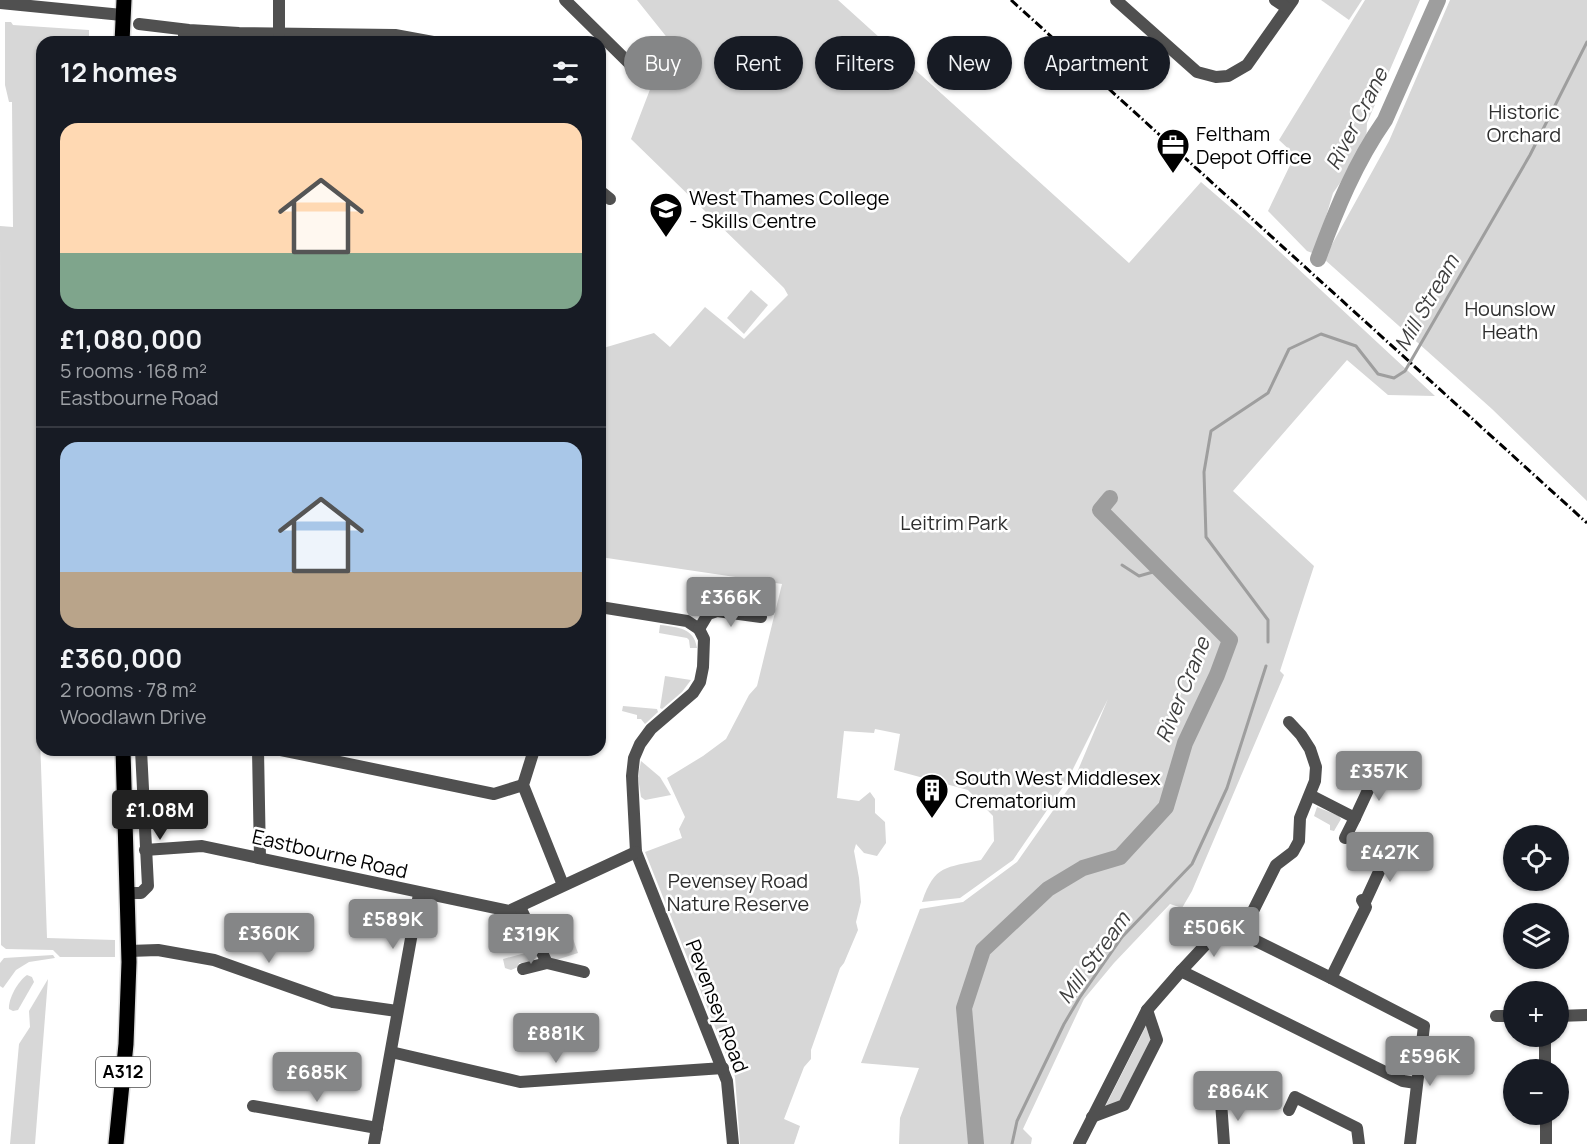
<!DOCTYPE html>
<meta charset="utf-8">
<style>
body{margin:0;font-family:Manrope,sans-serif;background:#242831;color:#f1f3f6;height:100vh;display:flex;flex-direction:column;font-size:22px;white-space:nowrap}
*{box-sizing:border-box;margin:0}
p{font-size:20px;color:#9ea1a6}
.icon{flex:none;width:33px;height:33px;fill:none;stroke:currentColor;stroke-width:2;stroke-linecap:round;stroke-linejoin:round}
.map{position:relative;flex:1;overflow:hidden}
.sheet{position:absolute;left:36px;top:36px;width:570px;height:720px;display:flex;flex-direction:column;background:#171b24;border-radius:18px;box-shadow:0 2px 4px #0004}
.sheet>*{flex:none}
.top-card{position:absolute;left:624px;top:36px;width:570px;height:54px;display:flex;gap:12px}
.controls{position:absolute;left:1503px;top:825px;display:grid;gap:12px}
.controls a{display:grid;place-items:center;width:66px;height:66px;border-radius:50%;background:#171b24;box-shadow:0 2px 4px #0004;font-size:30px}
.price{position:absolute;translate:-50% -51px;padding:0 14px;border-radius:6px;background:#858687;color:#fff;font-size:20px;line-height:39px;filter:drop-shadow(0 2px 3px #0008)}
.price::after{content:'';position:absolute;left:50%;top:36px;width:18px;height:14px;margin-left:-9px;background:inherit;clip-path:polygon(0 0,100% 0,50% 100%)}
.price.active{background:#222;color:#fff}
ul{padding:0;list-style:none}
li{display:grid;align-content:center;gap:12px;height:318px;padding:0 24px}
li+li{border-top:2px solid #363941}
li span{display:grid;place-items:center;height:186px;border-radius:18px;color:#555}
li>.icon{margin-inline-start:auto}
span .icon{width:108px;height:108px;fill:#fffc;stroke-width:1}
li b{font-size:26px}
h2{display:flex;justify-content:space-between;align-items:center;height:72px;padding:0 24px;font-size:26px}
.chip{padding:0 21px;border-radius:27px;background:#171b24;box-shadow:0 2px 4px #0004;font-size:21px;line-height:54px}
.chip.active{background:#858687;color:#fff}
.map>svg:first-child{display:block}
.green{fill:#d7d7d7}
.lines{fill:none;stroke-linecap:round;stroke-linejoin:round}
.stream{stroke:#9e9e9e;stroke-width:3}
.river{stroke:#9e9e9e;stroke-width:16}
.major-casing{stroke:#dbdbdb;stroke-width:18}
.minor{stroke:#505050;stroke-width:12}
.major{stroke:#000;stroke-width:15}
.rail{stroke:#000;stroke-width:3;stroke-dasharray:9 3 1.5 3;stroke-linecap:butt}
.labels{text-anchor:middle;stroke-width:5;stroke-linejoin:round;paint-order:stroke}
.shield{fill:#fff;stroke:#4c4c4c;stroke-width:1.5}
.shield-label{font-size:18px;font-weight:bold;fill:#000}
.park-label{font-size:20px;fill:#2e2e2e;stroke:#fff}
.poi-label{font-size:20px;fill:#000;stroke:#fff;text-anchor:start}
.street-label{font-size:20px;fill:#000;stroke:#fff}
.water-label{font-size:21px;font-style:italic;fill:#3f3f3f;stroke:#fff}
</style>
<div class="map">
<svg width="1587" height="1144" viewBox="0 0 1587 1144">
<rect width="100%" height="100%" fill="#fff"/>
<g class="green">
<path d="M637,0H838L1129,263L1201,182L1252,226L1435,396L1388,395L1347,360L1233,491L1314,566L1280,671L1284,675L1192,891L1182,908L1170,904L1114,963L1084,999L1023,1129L1032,1138L1031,1144H899L900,1118L919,1068L861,1063L920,909L963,902L1017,862L1073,782L1108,699L1067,781L1013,860L960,898L922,902C935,864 946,868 981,860L994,841L993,816L968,790L894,770L900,734L875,729L874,733L844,731L837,798L859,801L870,792L875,799V813L885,822L886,843L877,856L864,853L856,844L854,851L859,878L861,902L856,922L858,930L844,963L840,968L811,1050V1059L804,1067L784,1119L800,1126L794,1144H740L735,1077L645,852L682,838L679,829L685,817L667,778L703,756L726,739L749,695L757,686L782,584L600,557V349L654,333L670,347L705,307L744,339L788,295L784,288L631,139L669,40Z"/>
<path d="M1321,0H1362L1349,20Z"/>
<path d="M1365,0H1420L1367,123L1366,146L1333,193L1315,254L1307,251L1268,211L1295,155L1279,140Z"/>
<path d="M1450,0H1587V501L1492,409L1324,259L1389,141Z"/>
<path d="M5,22H11L13,25L89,30V42H42V54L37,55L42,352V519L40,522L38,664L42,665V680H38L47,938L115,940V957H60L53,950L6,949L1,945L0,226L13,227L12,102H9L5,85Z"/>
<path d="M751,290L768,305L744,334L727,318Z"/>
<path d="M660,625C678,627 694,628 697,648H690L689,640L687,638L659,633Z"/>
<path d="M665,676L691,680L682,692L662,709L660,708Z"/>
<path d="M623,706L657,709L658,712L645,724L641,719H637V715L622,711Z"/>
<path d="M641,761L660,777L671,795L645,800L641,797L638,777Z"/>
<path d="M1317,807L1339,816L1341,819L1334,831L1330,830V825L1314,816Z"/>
<path d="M572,936L578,953L553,961L544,947Z"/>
<path d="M536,950L538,956L532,962L519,963L518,967L511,970L505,968L503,959Z"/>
<path d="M53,955L55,958L29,962L16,970L3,988L0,986V963L4,958Z"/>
<path d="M27,975L32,977L34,982L18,1010L13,1011L9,1009C8,999 18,981 27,975Z"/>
<path d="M48,979L35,1144H10L19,1044L30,1027L29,1011Z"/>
<path d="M1147,1024L1152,1039L1122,1101L1105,1107Z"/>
</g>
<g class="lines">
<g class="stream">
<path d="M1122,565L1139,576L1160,570"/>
<path d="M1268,642V620L1206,537L1204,472L1211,431L1268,393L1289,349L1321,334L1356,346L1378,374L1394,378L1405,371L1530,155L1587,42"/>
<path d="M1012,1144L1017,1121L1064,1024L1080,997L1122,937L1192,864L1227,788L1266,666"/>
</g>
<g class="river">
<path d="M1318,259C1336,210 1355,163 1385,120L1438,0"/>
<path d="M976,1144L964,1008L983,950L1048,889L1083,868L1120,857L1166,807L1185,743L1217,675L1230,640L1100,510L1110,498"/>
</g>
<defs>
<g id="major">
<path d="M122,42L124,0"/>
<path d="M116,1144L126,1044L129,962L123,750"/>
</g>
</defs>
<use href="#major" class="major-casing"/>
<g class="minor">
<path d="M565,0L632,66L638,78"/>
<path d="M1116,0L1197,72L1216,77L1228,76L1247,65L1293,0"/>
<path d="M1275,0L1287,8"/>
<path d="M0,3L122,15"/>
<path d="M139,24L189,30L239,33L395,35L433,42"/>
<path d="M279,34V0"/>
<path d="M184,42V30"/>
<path d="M600,191L610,199"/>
<path d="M600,607L687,621L699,629L704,639L703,667L700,682L693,693L651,729L640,744L634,758L632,776L636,852L727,1081L733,1144"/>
<path d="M699,629L708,614L717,611L761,617"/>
<path d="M258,750L260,858"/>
<path d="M281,750L494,794L523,785"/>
<path d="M534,750L523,785L563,885"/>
<path d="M1310,795L1355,818L1345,838"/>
<path d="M1355,818L1376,773"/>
<path d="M145,850L202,846L509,911L636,852"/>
<path d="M1389,850L1393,838"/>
<path d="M127,893H141L148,886L141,750"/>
<path d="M1365,902L1389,850L1410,854"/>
<path d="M520,907L547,963L584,972"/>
<path d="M1242,933L1276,865L1293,852L1299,841L1300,818L1315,781L1316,767L1310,749L1301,735L1289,722"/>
<path d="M129,951L158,950L214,960L333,1002L397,1011"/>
<path d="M523,969L547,963"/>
<path d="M1181,971L1224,925L1331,978L1424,1026L1410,1144"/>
<path d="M1331,978L1366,907L1362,900"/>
<path d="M1496,1016H1514"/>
<path d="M1558,1016L1587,1015"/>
<path d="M1545,1036V1070"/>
<path d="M391,1052L520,1082L723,1068"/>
<path d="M1221,1102L1224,1144"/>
<path d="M253,1106L377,1128"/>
<path d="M1289,1110L1295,1097L1357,1128L1359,1144"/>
<path d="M1546,1114V1144"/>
<path d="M1092,1117L1124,1105L1157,1040L1147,1010"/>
<path d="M374,1144L419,894"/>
<path d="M1079,1144L1147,1010L1181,971L1403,1081L1416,1083"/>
</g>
<use href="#major" class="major"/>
<path class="rail" d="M1011,0L1587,523"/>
</g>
<defs>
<symbol id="office-pin" viewBox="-11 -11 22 30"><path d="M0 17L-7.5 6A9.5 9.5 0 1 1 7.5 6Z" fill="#000" stroke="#fff"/><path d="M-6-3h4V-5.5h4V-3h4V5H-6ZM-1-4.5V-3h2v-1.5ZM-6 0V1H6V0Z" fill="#fff"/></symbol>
<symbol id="university-pin" viewBox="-11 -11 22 30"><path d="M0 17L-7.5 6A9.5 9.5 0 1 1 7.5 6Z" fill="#000" stroke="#fff"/><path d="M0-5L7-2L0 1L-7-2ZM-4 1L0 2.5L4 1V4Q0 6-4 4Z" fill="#fff"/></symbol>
<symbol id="building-pin" viewBox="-11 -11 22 30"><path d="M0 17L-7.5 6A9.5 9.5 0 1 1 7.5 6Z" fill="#000" stroke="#fff"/><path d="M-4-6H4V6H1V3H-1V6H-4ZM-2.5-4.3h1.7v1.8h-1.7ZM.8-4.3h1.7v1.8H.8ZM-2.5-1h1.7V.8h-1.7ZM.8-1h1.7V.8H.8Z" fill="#fff"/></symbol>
</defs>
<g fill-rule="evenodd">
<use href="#office-pin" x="1154" y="126" width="38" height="52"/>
<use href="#university-pin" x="647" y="190" width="38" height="52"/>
<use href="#building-pin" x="913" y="771" width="38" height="52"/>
</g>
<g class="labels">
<rect class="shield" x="96" y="1057" width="54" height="30" rx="4.5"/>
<g class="shield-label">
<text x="123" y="1078">A312</text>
</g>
<g class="park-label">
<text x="1524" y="119">Historic<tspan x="1524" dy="23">Orchard</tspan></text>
<text x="1510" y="316">Hounslow<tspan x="1510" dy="23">Heath</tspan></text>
<text x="954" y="530">Leitrim Park</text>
<text x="738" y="888">Pevensey Road<tspan x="738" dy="23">Nature Reserve</tspan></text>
</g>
<g class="poi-label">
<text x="1196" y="141">Feltham<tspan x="1196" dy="23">Depot Office</tspan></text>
<text x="689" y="205">West Thames College<tspan x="689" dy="23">- Skills Centre</tspan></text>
<text x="955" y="785">South West Middlesex<tspan x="955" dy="23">Crematorium</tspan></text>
</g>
<g class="street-label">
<text transform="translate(330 854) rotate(13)" y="7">Eastbourne Road</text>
<text transform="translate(717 1006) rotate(69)" y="7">Pevensey Road</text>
</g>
<g class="water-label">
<text transform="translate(1357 119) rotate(-63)" y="7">River Crane</text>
<text transform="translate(1427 303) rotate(-60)" y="7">Mill Stream</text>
<text transform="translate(1183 690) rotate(-68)" y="7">River Crane</text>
<text transform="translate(1094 958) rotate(-54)" y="7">Mill Stream</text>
</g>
</g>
</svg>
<div class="controls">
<a><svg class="icon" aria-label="locate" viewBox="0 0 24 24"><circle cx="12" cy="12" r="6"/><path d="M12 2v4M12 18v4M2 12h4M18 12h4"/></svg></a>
<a><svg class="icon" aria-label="layers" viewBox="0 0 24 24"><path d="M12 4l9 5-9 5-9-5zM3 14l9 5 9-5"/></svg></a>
<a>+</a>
<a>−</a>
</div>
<b class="price" style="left:731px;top:628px">£366K</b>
<b class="price" style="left:1379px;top:802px">£357K</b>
<b class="price active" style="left:160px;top:841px">£1.08M</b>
<b class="price" style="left:1390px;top:883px">£427K</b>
<b class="price" style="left:393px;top:950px">£589K</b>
<b class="price" style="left:1214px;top:958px">£506K</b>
<b class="price" style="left:269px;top:964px">£360K</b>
<b class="price" style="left:531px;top:965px">£319K</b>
<b class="price" style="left:556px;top:1064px">£881K</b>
<b class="price" style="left:1430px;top:1087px">£596K</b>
<b class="price" style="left:317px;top:1103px">£685K</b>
<b class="price" style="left:1238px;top:1122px">£864K</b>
<div class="top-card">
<a class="chip active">Buy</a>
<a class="chip">Rent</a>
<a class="chip">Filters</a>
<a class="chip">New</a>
<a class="chip">Apartment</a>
</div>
<section class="sheet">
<h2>12 homes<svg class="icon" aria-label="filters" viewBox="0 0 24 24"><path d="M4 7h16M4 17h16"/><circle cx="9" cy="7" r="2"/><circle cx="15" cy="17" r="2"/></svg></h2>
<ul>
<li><span style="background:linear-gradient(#ffd9b3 70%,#7fa58c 0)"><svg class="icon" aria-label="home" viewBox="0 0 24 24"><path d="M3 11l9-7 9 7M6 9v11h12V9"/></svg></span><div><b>£1,080,000</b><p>5 rooms · 168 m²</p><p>Eastbourne Road</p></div></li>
<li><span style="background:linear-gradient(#a9c7e8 70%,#b9a48a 0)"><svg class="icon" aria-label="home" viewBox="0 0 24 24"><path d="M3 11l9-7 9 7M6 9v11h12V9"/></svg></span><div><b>£360,000</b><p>2 rooms · 78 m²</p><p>Woodlawn Drive</p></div></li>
</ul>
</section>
</div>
